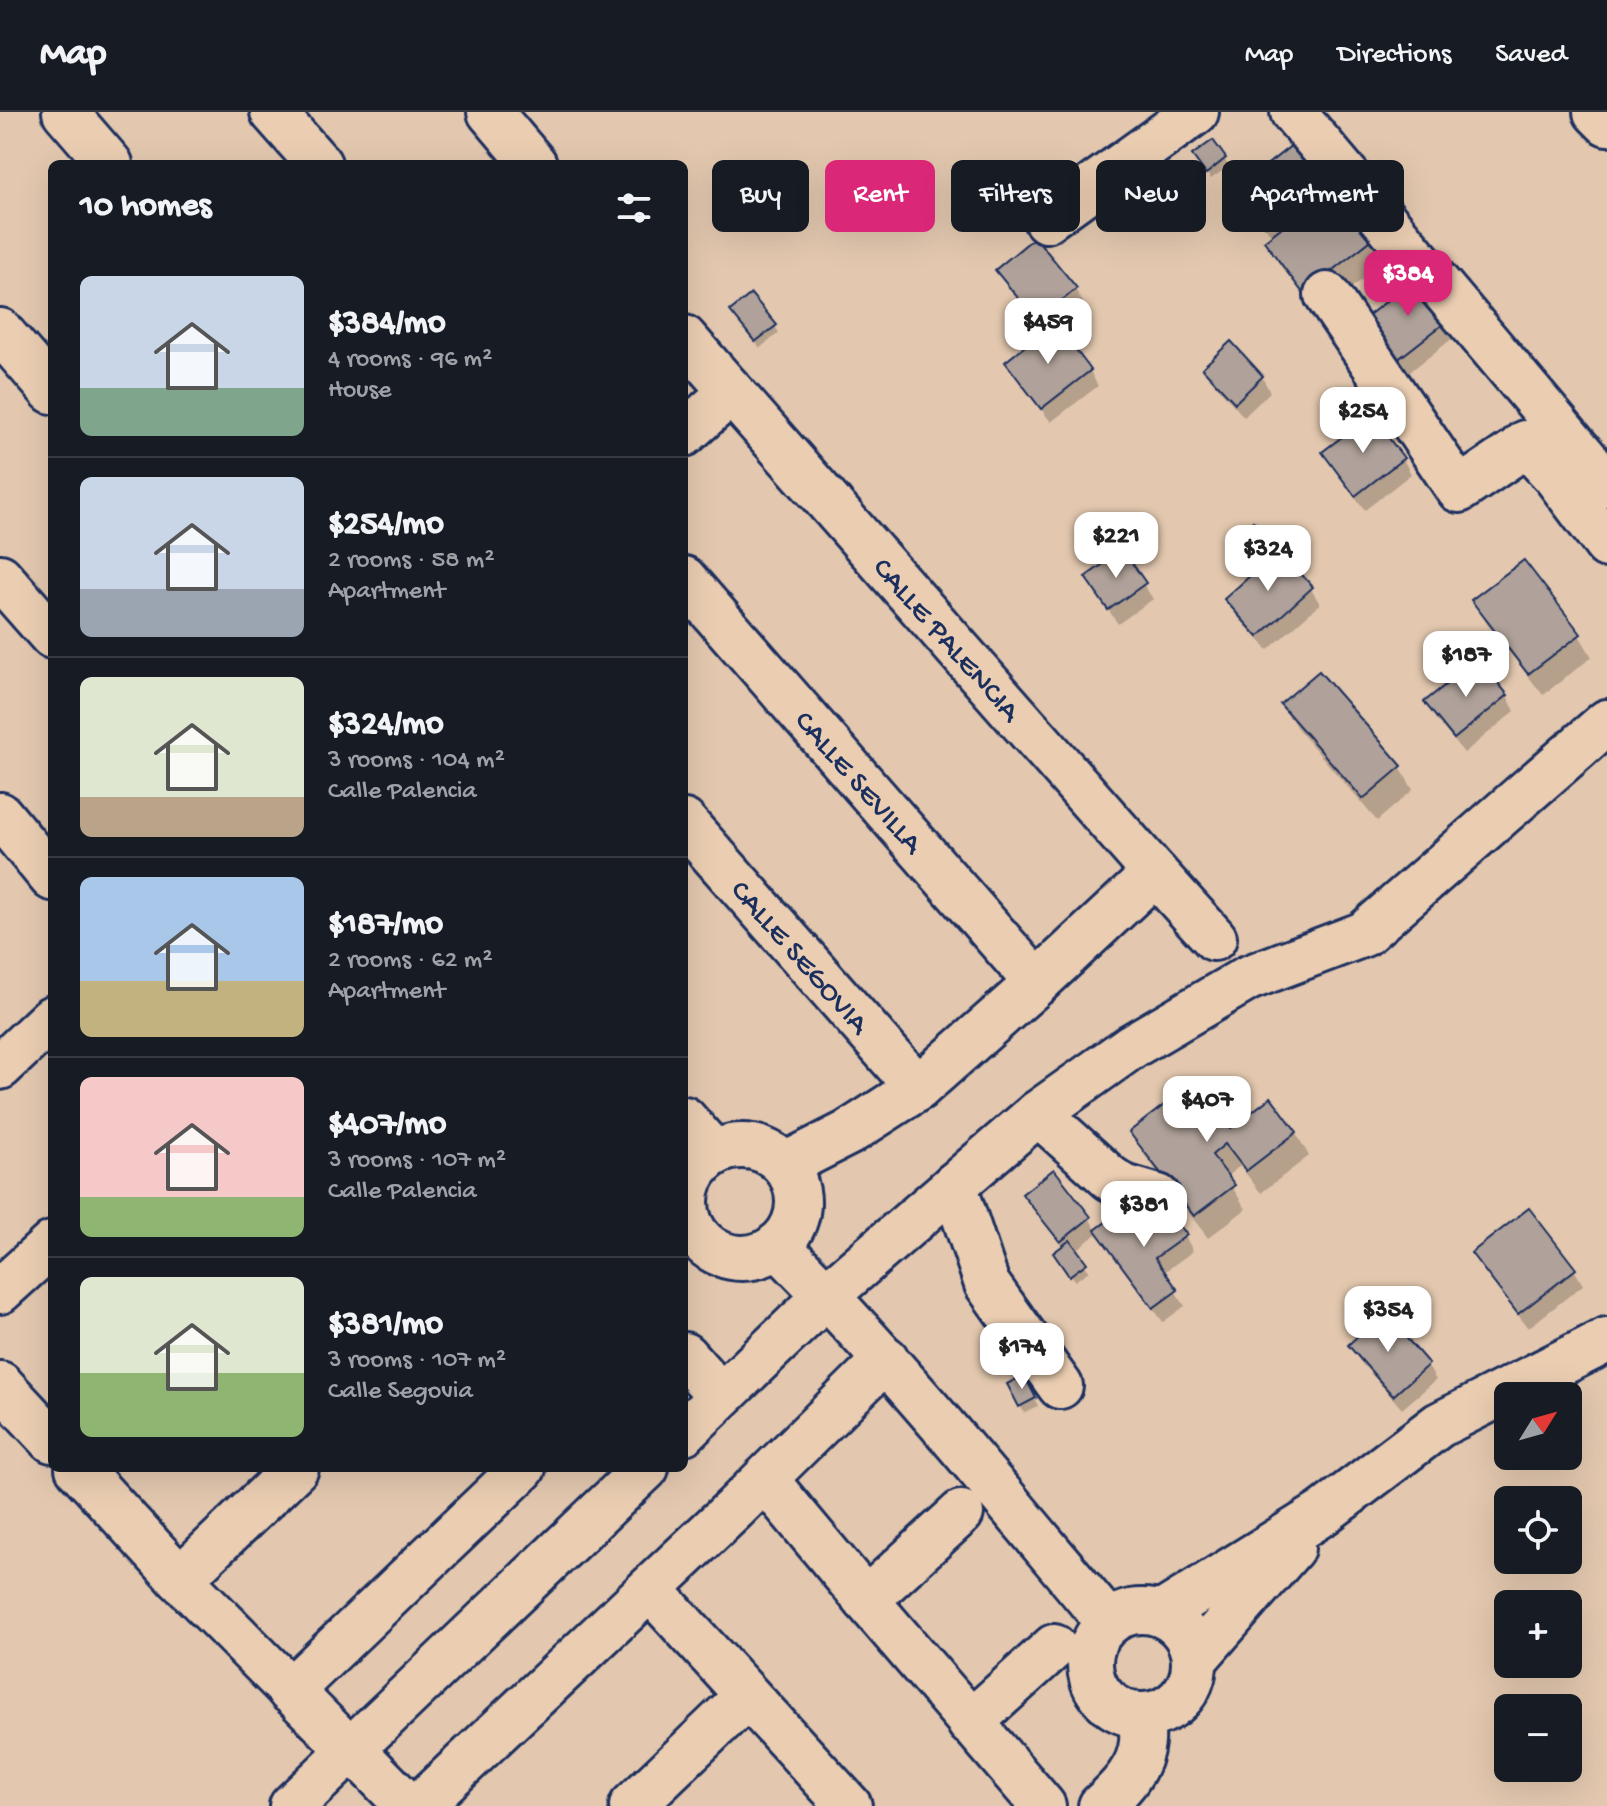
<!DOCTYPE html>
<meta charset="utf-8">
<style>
body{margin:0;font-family:"Gochi Hand",sans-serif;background:#20242c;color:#f1f3f6;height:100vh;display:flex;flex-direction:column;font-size:30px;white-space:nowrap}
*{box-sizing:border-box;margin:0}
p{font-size:26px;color:#9ea1a6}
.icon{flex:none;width:44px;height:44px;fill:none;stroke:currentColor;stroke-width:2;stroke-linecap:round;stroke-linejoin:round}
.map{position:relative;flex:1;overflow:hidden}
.drawer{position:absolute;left:48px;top:48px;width:640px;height:1312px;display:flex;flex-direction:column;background:#171b24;border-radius:12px;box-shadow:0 8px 32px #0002}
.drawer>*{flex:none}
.top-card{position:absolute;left:712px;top:48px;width:760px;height:72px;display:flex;gap:16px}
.needle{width:52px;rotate:53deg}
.controls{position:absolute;left:1494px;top:1270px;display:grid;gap:16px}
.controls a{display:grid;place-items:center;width:88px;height:88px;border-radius:12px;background:#171b24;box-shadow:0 8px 32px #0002;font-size:40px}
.price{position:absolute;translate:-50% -68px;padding:0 18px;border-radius:16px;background:#fff;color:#222;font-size:26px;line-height:52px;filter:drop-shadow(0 2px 4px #0008)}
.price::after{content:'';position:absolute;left:50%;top:48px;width:24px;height:18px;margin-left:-12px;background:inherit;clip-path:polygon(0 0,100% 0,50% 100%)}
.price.current{background:#db2777;color:#fff}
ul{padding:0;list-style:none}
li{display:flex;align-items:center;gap:24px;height:200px;padding:0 32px}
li+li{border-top:2px solid #363941}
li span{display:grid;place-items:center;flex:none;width:224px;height:160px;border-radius:12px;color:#555}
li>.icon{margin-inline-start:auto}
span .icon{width:96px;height:96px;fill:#fffc;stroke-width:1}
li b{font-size:34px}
h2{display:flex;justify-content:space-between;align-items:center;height:96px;padding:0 32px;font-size:34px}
.tag{padding:0 28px;border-radius:12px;background:#171b24;box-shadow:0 8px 32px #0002;font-size:28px;line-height:72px}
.tag.current{background:#db2777;color:#fff}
header{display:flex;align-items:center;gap:48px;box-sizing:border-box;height:112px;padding:0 40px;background:#171b24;border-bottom:2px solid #363941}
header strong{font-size:38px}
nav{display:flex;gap:44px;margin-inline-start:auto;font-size:28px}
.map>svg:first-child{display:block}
.shadow{fill:#0003}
.building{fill:#b0a29a;stroke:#1b2f5e;stroke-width:2}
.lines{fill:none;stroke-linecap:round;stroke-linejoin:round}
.minor-casing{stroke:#1b2f5e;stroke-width:50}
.minor{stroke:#ebceb2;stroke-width:44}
.labels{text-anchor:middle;stroke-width:7;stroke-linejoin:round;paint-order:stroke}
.street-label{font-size:30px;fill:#1b2f5e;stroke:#ebceb2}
</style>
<header>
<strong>Map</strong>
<nav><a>Map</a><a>Directions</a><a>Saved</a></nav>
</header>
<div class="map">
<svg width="1607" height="1694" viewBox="0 0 1607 1694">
<rect width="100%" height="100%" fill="#e3c8af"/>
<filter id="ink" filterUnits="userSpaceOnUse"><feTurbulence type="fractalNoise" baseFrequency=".0125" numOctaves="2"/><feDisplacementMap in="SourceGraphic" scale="16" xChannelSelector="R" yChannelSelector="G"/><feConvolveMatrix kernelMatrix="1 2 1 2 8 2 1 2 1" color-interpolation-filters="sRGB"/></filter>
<g filter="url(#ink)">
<g class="shadow">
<path d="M1212,31L1229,54L1211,67L1199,50Z"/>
<path d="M1320,72L1327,83L1339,74L1390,146L1318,202L1280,153L1266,130L1273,125L1247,92L1239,77Z"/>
<path d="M998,158L1075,177L1084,192L1056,215L1090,259L1098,274L1051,310L1016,265L1007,250L1045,220L1006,173Z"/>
<path d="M1419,167L1458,222L1407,262L1377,222Z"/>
<path d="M736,206L775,214L779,221L760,236Z"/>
<path d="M1231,232L1262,265L1270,280L1244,305L1214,271L1205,256Z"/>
<path d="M1324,341L1403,347L1411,362L1365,398L1333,356Z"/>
<path d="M1231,434L1274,435L1278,442L1311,477L1320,492L1268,538L1236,503L1227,488L1255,463Z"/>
<path d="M1122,441L1153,487L1118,512L1087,466Z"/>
<path d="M1474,489L1579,523L1592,545L1543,583L1487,512Z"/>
<path d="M1478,549L1507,584L1515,599L1464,641L1435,606L1427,591Z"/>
<path d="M1283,592L1400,655L1413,678L1377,709L1296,615Z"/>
<path d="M1270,988L1296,1021L1309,1044L1261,1081L1240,1054L1226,1065L1246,1097L1208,1126L1145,1044L1132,1021L1231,1018Z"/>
<path d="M1054,1060L1089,1106L1097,1119L1131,1116L1185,1124L1193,1139L1163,1161L1185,1194L1163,1210L1107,1133L1099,1120L1075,1139L1089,1159L1075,1169L1059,1148L1064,1135L1034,1097L1025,1082Z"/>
<path d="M1529,1099L1575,1159L1583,1173L1528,1216L1483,1156L1474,1141Z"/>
<path d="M1350,1233L1427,1253L1436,1268L1402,1297L1359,1248Z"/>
<path d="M1024,1266L1038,1294L1024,1301L1010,1273Z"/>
</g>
<g class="building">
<path d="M1213,28L1226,46L1206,62L1192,43Z"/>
<path d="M1292,33L1322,71L1265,114L1236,77Z"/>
<path d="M1339,71L1379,122L1303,181L1264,129Z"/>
<path d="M1035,125L1077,176L1037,209L995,158Z"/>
<path d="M1419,164L1451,206L1397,248L1365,206Z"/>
<path d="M751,182L777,213L755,230L730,199Z"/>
<path d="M1055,210L1091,258L1041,297L1005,250Z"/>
<path d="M1231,229L1263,264L1235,291L1202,256Z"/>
<path d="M1371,303L1404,346L1355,384L1322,340Z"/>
<path d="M1253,409L1276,433L1250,457L1228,433Z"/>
<path d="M1123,438L1146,471L1108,498L1085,465Z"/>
<path d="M1279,438L1313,475L1258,525L1224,487Z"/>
<path d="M1524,448L1581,522L1528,562L1471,488Z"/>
<path d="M1478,547L1508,583L1454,627L1424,590Z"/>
<path d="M1319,559L1402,654L1363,687L1280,592Z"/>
<path d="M1195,969L1231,1016L1271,985L1297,1020L1246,1059L1225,1032L1212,1043L1235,1073L1194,1104L1129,1020Z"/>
<path d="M1054,1057L1091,1105L1060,1130L1022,1082Z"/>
<path d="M1162,1090L1187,1123L1155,1146L1178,1178L1153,1196L1095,1118L1121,1099L1132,1113Z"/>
<path d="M1529,1096L1576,1157L1518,1202L1471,1141Z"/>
<path d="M1070,1128L1087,1151L1069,1164L1053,1141Z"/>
<path d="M1384,1200L1429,1252L1393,1284L1348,1233Z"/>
<path d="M1024,1263L1036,1286L1019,1295L1007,1272Z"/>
</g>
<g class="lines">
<defs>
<g id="minor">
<path d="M65,0L110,52"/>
<path d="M273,0L319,52"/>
<path d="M490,0L534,52"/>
<path d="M1293,0L1607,372"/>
<path d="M1596,0L1607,11"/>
<path d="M1046,108L1196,0"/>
<path d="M1327,183L1459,378L1515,340L1525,331L1556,365L1607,433"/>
<path d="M0,219L52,279"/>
<path id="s1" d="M684,226L1155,761L1214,826"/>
<path d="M684,322L731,280"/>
<path d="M0,465L52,524"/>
<path id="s2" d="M684,467L1037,871"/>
<path d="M0,703L52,766"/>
<path id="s3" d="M684,710L918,976"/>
<path d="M0,955L52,906"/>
<path d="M1038,1001L1110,1066L1124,1075L1158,1085"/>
<path d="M684,1007L713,1040"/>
<circle cx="742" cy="1090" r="56"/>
<path d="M785,1053L848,1021L918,976L1037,871L1155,761"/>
<path d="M954,1073L987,1172L1060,1274"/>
<path d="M777,1133C895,1251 1000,1382 1108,1510"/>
<path d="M0,1179L52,1132"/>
<path d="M684,1243L709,1271"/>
<path d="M0,1272L52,1328"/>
<path d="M684,1320L827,1183L1038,1001L1132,934L1248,866L1364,822L1607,610"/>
<path d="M78,1356L180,1467L333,1621"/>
<path d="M765,1367L866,1488L1043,1694"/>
<path d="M180,1467L296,1356"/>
<path d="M650,1477L849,1694"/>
<path d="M866,1488L961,1401"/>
<circle cx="1142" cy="1551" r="52"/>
<path d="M1161,1502L1323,1401L1439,1313L1607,1228"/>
<path d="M1195,1547L1292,1436"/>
<path d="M290,1579L523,1356"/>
<path d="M970,1611L1054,1535"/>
<path d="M366,1651L408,1694"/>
<path d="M292,1694L646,1356"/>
<path d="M419,1694L734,1397L886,1247"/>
<path d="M632,1694L747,1584"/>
<path d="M1101,1694C1120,1677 1140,1657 1142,1630C1143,1621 1141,1612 1140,1604"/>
</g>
</defs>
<use href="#minor" class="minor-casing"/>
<use href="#minor" class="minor"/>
</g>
</g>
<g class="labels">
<g class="street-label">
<text dy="10" stroke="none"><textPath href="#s1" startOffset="400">CALLE PALENCIA</textPath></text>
<text dy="10" stroke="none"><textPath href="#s2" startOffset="268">CALLE SEVILLA</textPath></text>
<text dy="10" stroke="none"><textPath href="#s3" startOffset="178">CALLE SEGOVIA</textPath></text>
</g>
</g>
</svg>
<div class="controls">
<a><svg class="needle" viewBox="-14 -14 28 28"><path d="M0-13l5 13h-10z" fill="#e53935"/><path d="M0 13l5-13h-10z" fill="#9ea1a6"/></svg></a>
<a><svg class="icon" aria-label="locate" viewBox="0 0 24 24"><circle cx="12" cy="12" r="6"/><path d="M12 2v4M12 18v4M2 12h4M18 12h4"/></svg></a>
<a>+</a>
<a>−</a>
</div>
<b class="price current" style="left:1408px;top:206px">$384</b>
<b class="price" style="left:1048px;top:254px">$459</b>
<b class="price" style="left:1363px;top:343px">$254</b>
<b class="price" style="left:1116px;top:468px">$221</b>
<b class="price" style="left:1268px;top:481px">$324</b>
<b class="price" style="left:1466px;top:587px">$187</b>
<b class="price" style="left:1207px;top:1032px">$407</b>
<b class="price" style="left:1144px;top:1137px">$381</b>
<b class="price" style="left:1388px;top:1242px">$354</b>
<b class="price" style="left:1022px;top:1279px">$174</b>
<div class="top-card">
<a class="tag">Buy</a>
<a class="tag current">Rent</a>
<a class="tag">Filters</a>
<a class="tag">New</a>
<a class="tag">Apartment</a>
</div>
<section class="drawer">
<h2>10 homes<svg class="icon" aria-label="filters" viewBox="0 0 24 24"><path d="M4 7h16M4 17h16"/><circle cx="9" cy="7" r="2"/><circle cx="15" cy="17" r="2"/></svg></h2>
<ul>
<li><span style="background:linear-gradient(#c9d6e8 70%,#7fa58c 0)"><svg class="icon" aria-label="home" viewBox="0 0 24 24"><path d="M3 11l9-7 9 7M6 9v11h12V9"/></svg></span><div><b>$384/mo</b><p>4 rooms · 96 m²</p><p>House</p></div></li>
<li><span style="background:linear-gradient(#c9d6e8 70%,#9aa5b1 0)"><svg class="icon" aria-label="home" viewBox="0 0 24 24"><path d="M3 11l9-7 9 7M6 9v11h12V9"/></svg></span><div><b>$254/mo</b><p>2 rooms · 58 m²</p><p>Apartment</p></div></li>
<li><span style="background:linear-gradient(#dfe7d0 75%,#b9a48a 0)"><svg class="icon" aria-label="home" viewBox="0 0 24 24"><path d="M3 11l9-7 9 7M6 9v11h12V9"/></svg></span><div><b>$324/mo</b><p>3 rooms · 104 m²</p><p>Calle Palencia</p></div></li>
<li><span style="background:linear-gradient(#a9c7e8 65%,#c2b280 0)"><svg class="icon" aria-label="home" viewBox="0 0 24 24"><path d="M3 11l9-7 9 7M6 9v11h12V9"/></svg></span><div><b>$187/mo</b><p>2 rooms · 62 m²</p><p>Apartment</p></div></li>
<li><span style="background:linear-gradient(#f6c9c9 75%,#8fb573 0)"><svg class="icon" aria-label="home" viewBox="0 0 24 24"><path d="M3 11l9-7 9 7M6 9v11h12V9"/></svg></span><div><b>$407/mo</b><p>3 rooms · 107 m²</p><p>Calle Palencia</p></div></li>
<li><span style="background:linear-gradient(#dfe7d0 60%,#8fb573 0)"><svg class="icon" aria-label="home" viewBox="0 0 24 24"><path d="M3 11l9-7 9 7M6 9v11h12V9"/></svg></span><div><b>$381/mo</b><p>3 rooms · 107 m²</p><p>Calle Segovia</p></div></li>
</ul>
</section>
</div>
